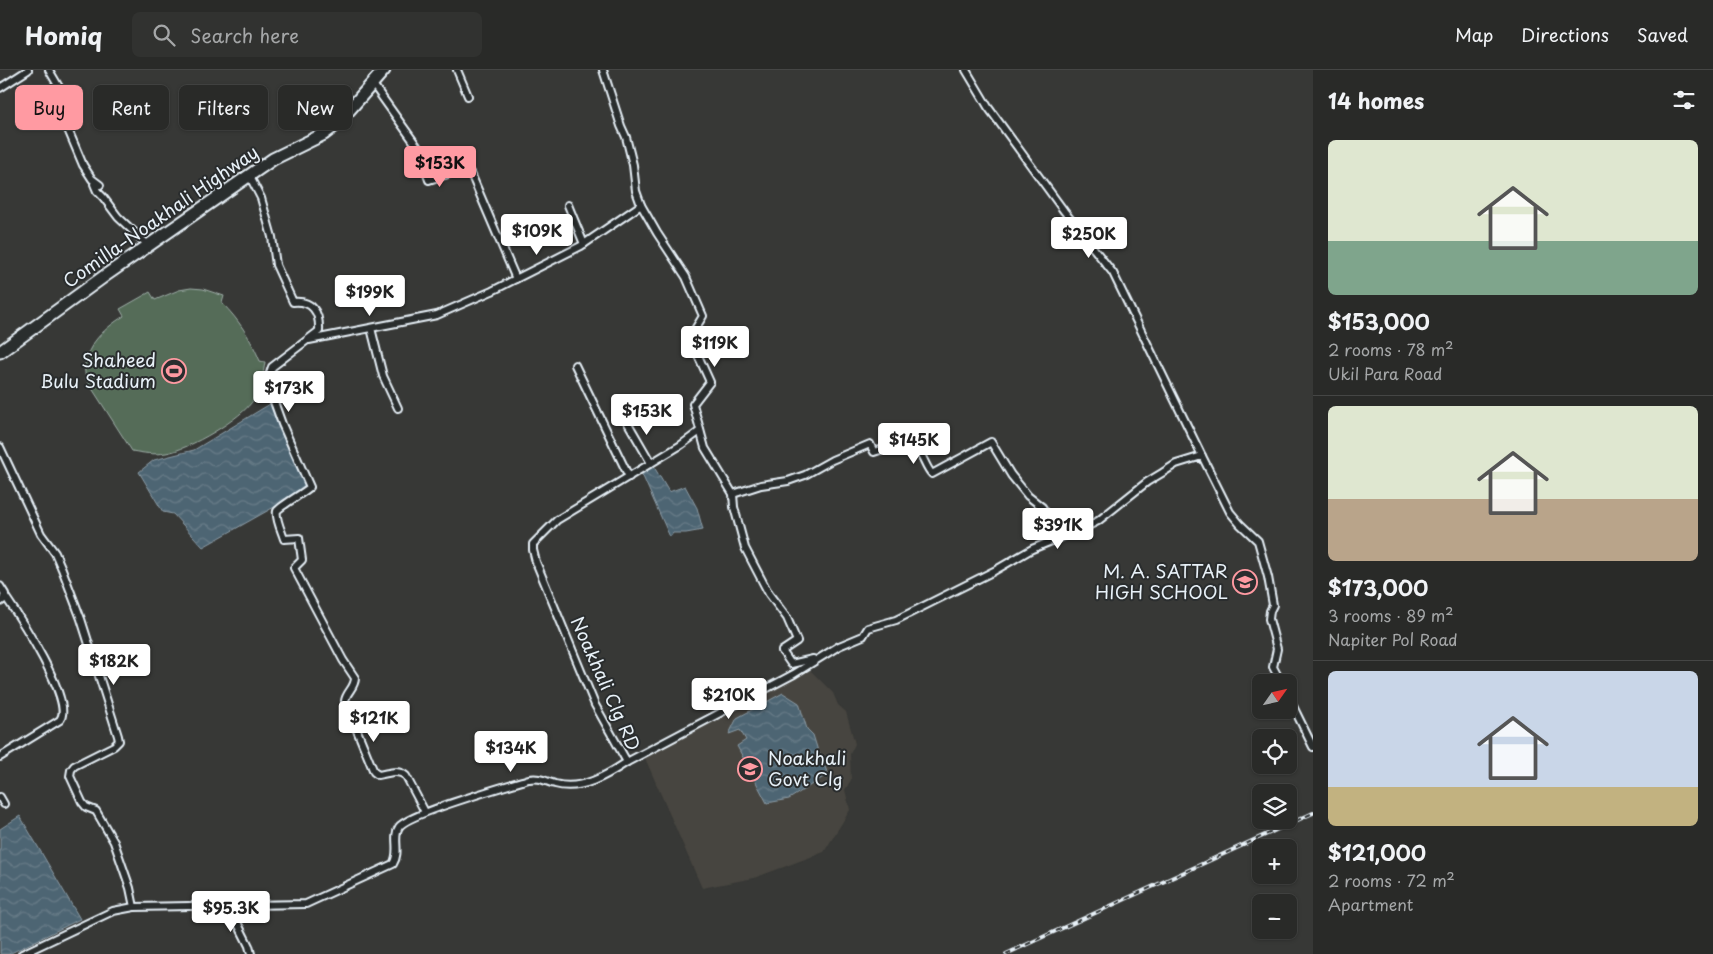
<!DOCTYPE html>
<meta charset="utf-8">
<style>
body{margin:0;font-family:"Playpen Sans",sans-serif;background:#313230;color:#f1f3f6;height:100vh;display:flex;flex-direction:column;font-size:19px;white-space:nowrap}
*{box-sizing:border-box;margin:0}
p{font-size:16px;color:#a5a7a8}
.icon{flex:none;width:28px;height:28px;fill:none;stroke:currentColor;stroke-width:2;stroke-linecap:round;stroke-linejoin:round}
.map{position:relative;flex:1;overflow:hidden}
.details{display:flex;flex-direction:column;background:#292a28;width:400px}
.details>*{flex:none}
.guide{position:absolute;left:15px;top:15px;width:475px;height:45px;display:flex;gap:10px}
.needle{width:32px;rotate:56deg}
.buttons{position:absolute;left:1252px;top:604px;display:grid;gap:10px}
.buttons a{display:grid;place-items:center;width:45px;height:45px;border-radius:8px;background:#292a28;box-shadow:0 1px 4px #0004,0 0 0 1px #454645;font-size:25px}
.price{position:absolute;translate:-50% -42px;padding:0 11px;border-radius:5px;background:#fff;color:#222;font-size:16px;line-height:32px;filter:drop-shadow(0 1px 2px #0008)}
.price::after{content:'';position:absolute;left:50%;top:30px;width:15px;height:11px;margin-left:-8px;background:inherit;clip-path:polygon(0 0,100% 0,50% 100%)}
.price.on{background:#ff9aa2;color:#111}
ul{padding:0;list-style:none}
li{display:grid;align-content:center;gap:10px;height:265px;padding:0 15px}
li+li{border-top:1px solid #454645}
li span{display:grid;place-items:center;height:155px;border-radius:8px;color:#555}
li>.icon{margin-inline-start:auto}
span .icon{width:90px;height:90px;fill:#fffc;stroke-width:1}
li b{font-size:21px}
h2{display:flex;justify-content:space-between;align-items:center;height:60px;padding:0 15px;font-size:21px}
.tag{padding:0 18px;border-radius:8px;background:#292a28;box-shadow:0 1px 4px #0004,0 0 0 1px #454645;font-size:18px;line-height:45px}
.tag.on{background:#ff9aa2;color:#111}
header{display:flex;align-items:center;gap:30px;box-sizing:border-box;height:70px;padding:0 25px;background:#292a28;border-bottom:1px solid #454645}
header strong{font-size:24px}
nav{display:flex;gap:28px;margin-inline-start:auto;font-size:18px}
.search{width:350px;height:45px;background:#313230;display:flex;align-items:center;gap:12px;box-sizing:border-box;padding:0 18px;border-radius:8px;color:#a5a7a8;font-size:19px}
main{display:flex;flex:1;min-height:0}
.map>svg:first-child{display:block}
.built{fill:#47453f}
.pitch{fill:#556c58;stroke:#9eaea8}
.water{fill:url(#water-waves);stroke:#8c9da8}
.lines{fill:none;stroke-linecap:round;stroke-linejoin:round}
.street-casing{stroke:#e8f1f8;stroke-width:10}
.highway-casing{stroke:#e8f1f8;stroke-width:15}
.street{stroke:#2a2d2e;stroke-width:6}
.highway{stroke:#2a2d2e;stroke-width:11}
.rail-casing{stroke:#e8f1f8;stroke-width:4}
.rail{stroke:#2a2d2e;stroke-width:2;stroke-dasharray:5.5;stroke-linecap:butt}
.labels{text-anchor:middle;stroke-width:4;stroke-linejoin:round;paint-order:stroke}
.street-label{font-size:18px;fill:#e8f1f8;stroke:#2a2d2e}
.poi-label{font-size:18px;fill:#e8f1f8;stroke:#2a2d2e;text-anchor:end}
</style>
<header>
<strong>Homiq</strong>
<div class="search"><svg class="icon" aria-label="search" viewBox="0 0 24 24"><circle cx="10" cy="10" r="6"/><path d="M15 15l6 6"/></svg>Search here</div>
<nav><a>Map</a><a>Directions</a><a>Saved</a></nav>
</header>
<main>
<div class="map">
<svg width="1313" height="884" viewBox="0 0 1313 884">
<defs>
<pattern id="water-waves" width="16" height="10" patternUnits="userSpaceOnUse" patternTransform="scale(1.25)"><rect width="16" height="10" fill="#4e6573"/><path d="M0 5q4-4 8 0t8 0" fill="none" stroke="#687c88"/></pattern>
</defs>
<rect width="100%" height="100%" fill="#373836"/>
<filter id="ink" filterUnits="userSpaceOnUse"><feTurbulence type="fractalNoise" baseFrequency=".02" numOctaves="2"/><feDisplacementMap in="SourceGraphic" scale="10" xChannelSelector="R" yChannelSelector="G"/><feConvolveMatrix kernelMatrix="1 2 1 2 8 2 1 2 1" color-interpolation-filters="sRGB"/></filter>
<g filter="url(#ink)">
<path class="built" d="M807,597L833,623L838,635L846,642L855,674L850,684L851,710L845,720L850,740L824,782L754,808L702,818L645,688Z"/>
<path class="pitch" d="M191,218L203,219L224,226L222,233C239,250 251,269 260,291L265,292C263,305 261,317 254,329C243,348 188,380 166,383C154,385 143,383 132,381L86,309C79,281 103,259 124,246L120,239L150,222L155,230L179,220Z"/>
<g class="water">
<path d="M270,334L308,418L203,477L173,444L163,442L139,402L154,390L194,380Z"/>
<path d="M654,397L669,422L685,416L697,438L703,460L686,463H673L670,467L641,402Z"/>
<path d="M783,623L799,633L807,659L813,665L818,681L828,704L789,729L767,733L737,676L746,670L740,660L729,664L737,648Z"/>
<path d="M20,746L80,849L9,884H0V759Z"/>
</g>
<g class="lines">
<defs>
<g id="street">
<path d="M49,0L66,29L62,35L64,50L83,95L92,109L100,115L94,114L97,121L103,127L118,147L149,176"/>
<path d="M457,0L468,26"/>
<path d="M603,0L621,56L626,67L633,95L636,121L641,135L657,163L686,207L703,246L692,264L696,281L710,312L693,334L705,378L733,424L734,437L745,478L769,524L787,548L797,571L782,581L791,594L813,589"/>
<path d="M966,0L988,37L1064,141L1113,203L1202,386"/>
<path d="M372,13L417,76L429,110L467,98L472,106L516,209"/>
<path d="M0,18L28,0"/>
<path d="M249,105L261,128L272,167L276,195L293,232C312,230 320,242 319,261L272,297L267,312L282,354L310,417C305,422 279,437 277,441C275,448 282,462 284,469L299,468L302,490L294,498L343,590L355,608C355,618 346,622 345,631L374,702L378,705C388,704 397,698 406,706L425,742"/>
<path d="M568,135L584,174"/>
<path d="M371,258L383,306L398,338"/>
<path d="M309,270L437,245L492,221L581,176L641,135"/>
<path d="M575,295L629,407"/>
<path d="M625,348L651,393"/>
<path d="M0,377L41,464L55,483L62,499L81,549L118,666L119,671L114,676L74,696L71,700L70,706L82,732L86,737L96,741L114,772L130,818L134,837"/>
<path d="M733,424L761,415L788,411L805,405L832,390L870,374L874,382L905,372C921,372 923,395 932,404L991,372L1011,405L1028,426L1042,437L1049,448L1057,469"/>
<path d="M0,516L5,524L3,530L0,532"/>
<path d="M1289,628L1313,677"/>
<path d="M0,687L60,650C75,632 18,545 5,526"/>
<path d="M627,692L794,604L839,576L863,566L868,558L896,550L994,501L1032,479L1088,456L1098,451L1147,412L1162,403L1176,394L1202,386L1230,442L1240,454L1258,471L1268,507L1273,535L1270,541L1269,549L1277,579L1273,597L1281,612"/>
<path d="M0,727L4,734"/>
<path d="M229,836L249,876L251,884"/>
<path d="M22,884L113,841L134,837L306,834L393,794C401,782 392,767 399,757C407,744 509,715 529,709C539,707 545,711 555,714C581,721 606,706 627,692L595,635L536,492L533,480V474L557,450L681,375L700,361"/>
</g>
<path id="highway" d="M0,282L106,205L273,89L324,64L337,54L384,0"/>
</defs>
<use href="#street" class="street-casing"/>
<use href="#highway" class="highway-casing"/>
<use href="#street" class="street"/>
<use href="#highway" class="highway"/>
<defs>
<path id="rail" d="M1006,884L1313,743"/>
</defs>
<use href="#rail" class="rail-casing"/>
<use href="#rail" class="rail"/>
</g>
</g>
<defs>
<symbol id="stadium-ring" viewBox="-11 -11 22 22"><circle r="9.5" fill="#2a2d2e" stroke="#ff9aa2" stroke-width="1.5"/><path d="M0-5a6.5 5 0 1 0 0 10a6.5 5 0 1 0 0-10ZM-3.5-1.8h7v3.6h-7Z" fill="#ff9aa2"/></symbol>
<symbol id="school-ring" viewBox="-11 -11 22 22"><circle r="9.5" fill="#2a2d2e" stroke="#ff9aa2" stroke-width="1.5"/><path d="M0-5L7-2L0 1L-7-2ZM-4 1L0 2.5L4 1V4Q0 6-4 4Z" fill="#ff9aa2"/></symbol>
<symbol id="university-ring" viewBox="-11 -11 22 22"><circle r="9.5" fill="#2a2d2e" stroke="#ff9aa2" stroke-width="1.5"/><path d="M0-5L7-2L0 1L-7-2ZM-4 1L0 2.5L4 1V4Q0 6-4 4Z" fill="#ff9aa2"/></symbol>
</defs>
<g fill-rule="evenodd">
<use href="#stadium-ring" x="160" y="287" width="28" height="28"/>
<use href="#school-ring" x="1231" y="498" width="28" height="28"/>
<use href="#university-ring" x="736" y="685" width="28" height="28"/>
</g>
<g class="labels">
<g class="street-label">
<text transform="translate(161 147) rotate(-35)" y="6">Comilla–Noakhali Highway</text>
<text transform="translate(605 614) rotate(66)" y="6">Noakhali Clg RD</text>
</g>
<g class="poi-label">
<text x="156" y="297">Shaheed<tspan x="156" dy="21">Bulu Stadium</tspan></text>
<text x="1228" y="508">M. A. SATTAR<tspan x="1228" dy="21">HIGH SCHOOL</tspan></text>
<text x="768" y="695" text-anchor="start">Noakhali<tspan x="768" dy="21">Govt Clg</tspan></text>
</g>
</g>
</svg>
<div class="buttons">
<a><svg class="needle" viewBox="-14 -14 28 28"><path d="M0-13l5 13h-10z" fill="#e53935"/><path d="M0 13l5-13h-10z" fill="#a5a7a8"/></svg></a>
<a><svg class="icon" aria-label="locate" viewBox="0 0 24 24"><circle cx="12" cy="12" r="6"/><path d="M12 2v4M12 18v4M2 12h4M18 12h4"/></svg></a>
<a><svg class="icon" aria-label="layers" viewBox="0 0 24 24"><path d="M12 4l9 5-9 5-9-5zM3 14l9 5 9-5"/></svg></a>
<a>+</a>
<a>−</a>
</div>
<b class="price on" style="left:440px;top:118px">$153K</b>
<b class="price" style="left:537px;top:186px">$109K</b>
<b class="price" style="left:1089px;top:189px">$250K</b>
<b class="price" style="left:370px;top:247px">$199K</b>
<b class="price" style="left:715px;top:298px">$119K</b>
<b class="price" style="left:289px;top:343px">$173K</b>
<b class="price" style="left:647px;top:366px">$153K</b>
<b class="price" style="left:914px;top:395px">$145K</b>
<b class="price" style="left:1058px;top:480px">$391K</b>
<b class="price" style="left:114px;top:616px">$182K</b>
<b class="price" style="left:729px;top:650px">$210K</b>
<b class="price" style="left:374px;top:673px">$121K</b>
<b class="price" style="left:511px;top:703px">$134K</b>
<b class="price" style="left:231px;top:863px">$95.3K</b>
<div class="guide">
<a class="tag on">Buy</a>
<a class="tag">Rent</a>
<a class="tag">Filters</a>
<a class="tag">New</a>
</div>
</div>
<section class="details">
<h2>14 homes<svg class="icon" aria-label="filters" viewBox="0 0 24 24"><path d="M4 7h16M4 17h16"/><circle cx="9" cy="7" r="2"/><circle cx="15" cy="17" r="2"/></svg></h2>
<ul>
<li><span style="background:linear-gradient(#dfe7d0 65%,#7fa58c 0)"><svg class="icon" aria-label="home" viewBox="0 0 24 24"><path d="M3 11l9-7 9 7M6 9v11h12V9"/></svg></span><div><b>$153,000</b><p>2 rooms · 78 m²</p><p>Ukil Para Road</p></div></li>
<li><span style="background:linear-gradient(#dfe7d0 60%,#b9a48a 0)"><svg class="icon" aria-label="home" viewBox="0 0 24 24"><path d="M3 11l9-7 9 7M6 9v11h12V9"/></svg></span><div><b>$173,000</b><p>3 rooms · 89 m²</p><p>Napiter Pol Road</p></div></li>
<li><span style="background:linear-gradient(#c9d6e8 75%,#c2b280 0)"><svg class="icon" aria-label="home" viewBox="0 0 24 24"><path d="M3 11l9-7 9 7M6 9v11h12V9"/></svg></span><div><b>$121,000</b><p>2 rooms · 72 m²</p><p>Apartment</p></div></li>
</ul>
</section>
</main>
